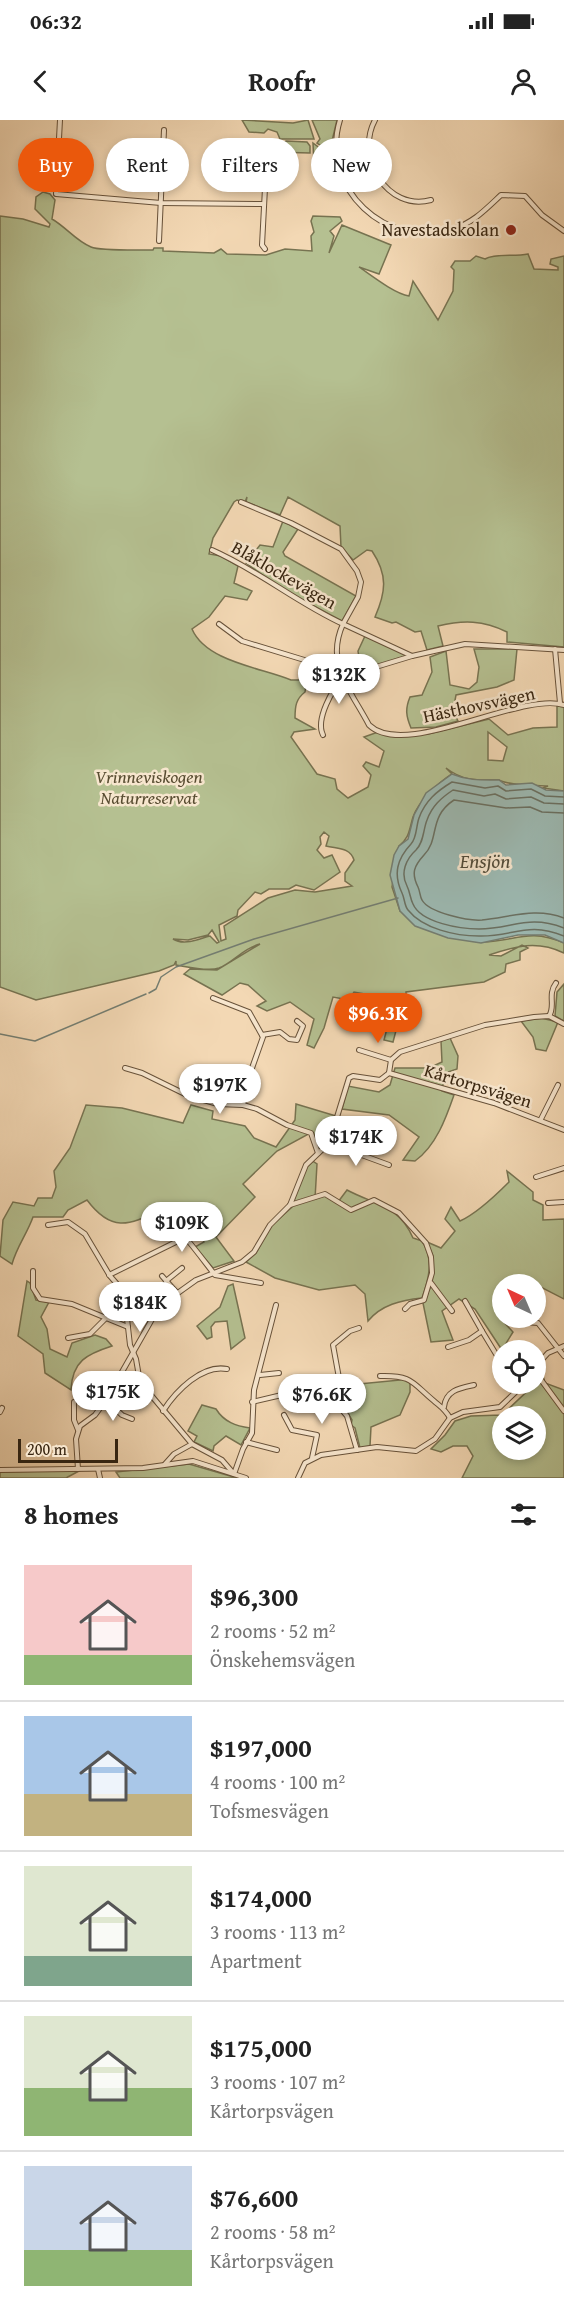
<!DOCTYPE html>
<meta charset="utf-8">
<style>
body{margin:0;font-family:"Gentium Book Plus",serif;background:#f2f2f2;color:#222;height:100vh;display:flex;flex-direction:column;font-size:22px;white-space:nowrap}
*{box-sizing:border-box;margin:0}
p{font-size:20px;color:#767676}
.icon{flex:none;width:33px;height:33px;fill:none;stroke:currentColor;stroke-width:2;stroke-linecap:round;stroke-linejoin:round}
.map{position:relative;height:1358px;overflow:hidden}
.details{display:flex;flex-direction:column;background:#fff;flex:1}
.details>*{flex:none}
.hud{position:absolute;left:18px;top:18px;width:528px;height:54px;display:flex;gap:12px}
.needle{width:39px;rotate:316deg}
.tools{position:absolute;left:492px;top:1154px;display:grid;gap:12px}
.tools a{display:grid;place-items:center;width:54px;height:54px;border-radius:50%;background:#fff;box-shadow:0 3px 9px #0003;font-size:30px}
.scale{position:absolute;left:18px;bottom:15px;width:100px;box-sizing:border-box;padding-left:6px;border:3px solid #392611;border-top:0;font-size:16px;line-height:21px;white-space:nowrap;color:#392611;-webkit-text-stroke:4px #f7e6ce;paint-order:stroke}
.price{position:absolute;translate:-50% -51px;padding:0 14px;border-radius:21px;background:#fff;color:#222;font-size:20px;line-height:39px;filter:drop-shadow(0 2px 3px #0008)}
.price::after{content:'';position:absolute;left:50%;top:36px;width:18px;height:14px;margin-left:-9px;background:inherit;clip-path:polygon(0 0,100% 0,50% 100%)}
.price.selected{background:#ea580c;color:#fff}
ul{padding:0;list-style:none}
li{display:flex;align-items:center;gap:18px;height:150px;padding:0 24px}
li+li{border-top:2px solid #e0e0e0}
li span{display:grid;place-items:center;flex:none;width:168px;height:120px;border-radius:0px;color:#555}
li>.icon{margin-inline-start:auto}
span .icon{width:72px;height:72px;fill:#fffc;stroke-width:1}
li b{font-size:26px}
h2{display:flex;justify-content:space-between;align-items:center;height:72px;padding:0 24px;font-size:26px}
.pill{padding:0 21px;border-radius:27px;background:#fff;box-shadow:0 3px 9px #0003;font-size:21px;line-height:54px}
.pill.selected{background:#ea580c;color:#fff}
.status{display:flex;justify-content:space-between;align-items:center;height:42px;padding:0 30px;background:#fff;direction:ltr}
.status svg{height:16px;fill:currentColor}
header{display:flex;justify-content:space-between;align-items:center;height:78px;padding:0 24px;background:#fff;font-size:27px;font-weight:700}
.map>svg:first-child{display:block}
.green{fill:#b5c091;stroke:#777351;stroke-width:1.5;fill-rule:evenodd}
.water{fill:#9cb9b2;stroke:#747e72;stroke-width:1.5}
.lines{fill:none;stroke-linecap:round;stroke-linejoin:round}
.shore{stroke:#6a7062;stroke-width:1.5}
.stream{stroke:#747e72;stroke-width:1.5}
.street-casing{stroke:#68523a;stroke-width:6}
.street{stroke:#f7e6ce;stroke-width:4}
.poi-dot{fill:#8f2418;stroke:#f7e6ce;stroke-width:2}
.labels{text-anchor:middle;stroke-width:5;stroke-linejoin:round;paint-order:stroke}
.poi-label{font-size:18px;fill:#392611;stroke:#f7e6ce;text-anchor:end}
.street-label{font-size:18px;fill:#392611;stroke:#f7e6ce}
.park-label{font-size:18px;font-style:italic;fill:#584c31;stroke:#f7e6ce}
.water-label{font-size:20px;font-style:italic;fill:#524b39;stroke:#f7e6ce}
</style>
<div class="status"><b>06:32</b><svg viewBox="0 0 49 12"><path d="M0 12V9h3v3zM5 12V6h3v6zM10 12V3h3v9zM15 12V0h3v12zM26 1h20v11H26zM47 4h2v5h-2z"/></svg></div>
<header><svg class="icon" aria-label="back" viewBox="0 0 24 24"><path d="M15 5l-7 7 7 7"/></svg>Roofr<svg class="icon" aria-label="person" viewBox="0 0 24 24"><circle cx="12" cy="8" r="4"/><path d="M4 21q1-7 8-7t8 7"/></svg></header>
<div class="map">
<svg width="564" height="1358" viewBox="0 0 564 1358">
<rect width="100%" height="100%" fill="#f3d8b4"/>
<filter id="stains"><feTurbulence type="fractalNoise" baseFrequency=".00333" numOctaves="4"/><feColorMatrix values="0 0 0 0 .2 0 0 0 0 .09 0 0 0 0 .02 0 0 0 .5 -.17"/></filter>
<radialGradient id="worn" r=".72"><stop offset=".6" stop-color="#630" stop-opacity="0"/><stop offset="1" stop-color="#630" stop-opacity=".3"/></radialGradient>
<g class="green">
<path d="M242,0L293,3L308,0L314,19H280L277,12L268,9L264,13L249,12Z"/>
<path d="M312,0H337L332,21H328L333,23L332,29H326L317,23L320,19Z"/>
<path d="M286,21L307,22L310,26V33L273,32Z"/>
<path d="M313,23L325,32L332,45H314Z"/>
<path d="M43,72L50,74L55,80L52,99C66,107 76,121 91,127C100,131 140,130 153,130L154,128H163V131L214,133L221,129L227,134L266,135L285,129L312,131L311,116L314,112L311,101L313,96L340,97L342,101L330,111L334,116L329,133L342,105L391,125L379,154L359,147C372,156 395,174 409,176L413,161L438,200L453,171L454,150L451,147L455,141H470L476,136L485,139C495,133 515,137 528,134L534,149L558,150V147L550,144L551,139L564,136V527L507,522V512C483,500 463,500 438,506L443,526L427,530L421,511L415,512L396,502L392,503L375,497C386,472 388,455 372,431L367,430L353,440L341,427L340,406L288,377L280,395L246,382L247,377L245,382L237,380L234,382L213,418L209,434L221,436L238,446L234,463L252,471L247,480L225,476L209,497L192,509C206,542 263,548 291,560H300L306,565L305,572C296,579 295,586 295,598L315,609L294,612L291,617L317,654L335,659L337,669L348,678L368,667L371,655L363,646L366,642L379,647L384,631L364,617L378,612L428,614L489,599L508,615L533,608L557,607V586L564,587V671L543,668L548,666C534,665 510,666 499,660C479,660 464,662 446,648L452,654C438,663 419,681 413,697C409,710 410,717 399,726L392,767L400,791C417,797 468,823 483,822C517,821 528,808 564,823V833C537,820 516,826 489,835L501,836L522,825L528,828L520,832V840L506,844L505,852L484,862L406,872L407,898L387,893L388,878L354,872L349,880L333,877L324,908L314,928L307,925L314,899L290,882L267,891L257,886L266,881L248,865L240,863L222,875L184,854L190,849L217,850L260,824C243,828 234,842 219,848C208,852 188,847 176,845V841L174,845L159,851L36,880L0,867V96L23,99L49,107L50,104L35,89L36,77ZM488,612L507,627L503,641L488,640ZM324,712L329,716L326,726C337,729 350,727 354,740L345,753V761L352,766L315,772L295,770L268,778L224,806L226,819L221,821L219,805L237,796L238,790L255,772L261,774L269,769H289L296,765L314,770L340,752L332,735L324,738L317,730L321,724L320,717ZM212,810L219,822L217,823L210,816C198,819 184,826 173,819L188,820L208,815Z"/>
<path d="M283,401L298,409L283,432L285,436L356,476L342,501L280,468L246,443L260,425L273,427Z"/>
<path d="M365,516L406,535L405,539L361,550L358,531Z"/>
<path d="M474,529H517L514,560L497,567L456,575L453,591L458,601L436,607L411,608C406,596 405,589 410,577L422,575L432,552L430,537L446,531L450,565L469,569L477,562L479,547Z"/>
<path d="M564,864V901L555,896L557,872Z"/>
<path d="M541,898L558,902L546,931L536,929L533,917L521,901Z"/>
<path d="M389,901L398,903L393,922L384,920Z"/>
<path d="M450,918L458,936L457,949L445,953L442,971L454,975C446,998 436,1026 415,1041L403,1040L419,1017L389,995L342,989L348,966L379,972L390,965L395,948H429L442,942L441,921Z"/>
<path d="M296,984L336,996L326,1022L319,1029L312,1012L277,1031L243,1064L255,1077L216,1117L234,1141L213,1148L195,1127L204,1122L197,1109L187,1114L178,1102L160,1090C128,1106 111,1112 87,1080L68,1090L63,1097H33C27,1114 17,1126 12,1144L0,1136L3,1100L13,1082L34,1086L38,1078H52L56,1067L54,1051L70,1028L86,985L122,988L183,1003L191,985L213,991L212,999L245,1006L254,1018L276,1027L295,1000Z"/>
<path d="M311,1040L317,1044L315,1079L324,1075L338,1082L347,1070C375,1085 399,1085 413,1118L422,1121C434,1139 429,1159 422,1178C401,1180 381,1185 368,1201L365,1174L355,1165L319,1170L275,1158L246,1142L256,1133L271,1106L292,1087L301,1056Z"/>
<path d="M507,1051L533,1072V1080L543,1085V1100L564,1099V1179L533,1163L502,1164V1192L499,1197L513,1212L502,1230L475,1189L459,1179L442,1191L453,1220L431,1222L423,1183L432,1164L433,1150V1136L427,1122L441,1128L455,1111L445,1099L451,1087L460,1101C476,1094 496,1075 509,1062Z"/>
<path d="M27,1161L30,1163L36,1180L49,1182L41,1197L47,1209L50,1229L67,1237L72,1223L95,1215L106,1219L112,1226C87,1234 72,1241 71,1270L45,1253L43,1234L18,1216Z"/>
<path d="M233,1164L245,1218L231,1229L227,1201L215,1202L211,1207L212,1217L207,1219L197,1206L220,1187L228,1166Z"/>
<path d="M540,1245L545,1263L564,1270V1358H462L473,1336L467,1326H453L441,1332L431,1329L445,1315L455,1301L471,1296L502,1295L536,1263V1251ZM502,1296H536V1329H502Z"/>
<path d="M410,1259V1272L400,1295L371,1307L370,1326L360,1328L355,1308L351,1305L352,1300L336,1274L359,1264Z"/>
<path d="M202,1285L216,1289C224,1302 236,1306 250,1308L241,1325L226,1316L214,1326L213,1331L194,1322L197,1316L188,1311Z"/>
<path d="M189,1344L237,1358H120L116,1352Z"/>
<path d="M44,1351H79L66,1358H0V1352Z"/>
</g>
<path class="water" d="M452,654C469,661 482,660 499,660L506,665L532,663L546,670L564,671V823L545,815H518L481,823L448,818L415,806L400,791L390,755L394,735L399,726L408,719L414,695L426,673Z"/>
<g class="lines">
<g class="shore">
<path d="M564,677L545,676L531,669L506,671L498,666L485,668L452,662C437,671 425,681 419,698C416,706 417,718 411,724C397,739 393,754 402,773C405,779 404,785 408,790C423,809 456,816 479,816C513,817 527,801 564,816"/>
<path d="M564,684L544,683L531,677L506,679L495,674L484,676L453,670C441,678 432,686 427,700C423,710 424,722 416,730C406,739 400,753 407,766C410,772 410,778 413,784C421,803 461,809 479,809C512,809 528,794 564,808"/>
<path d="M564,693L542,692L530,687L506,688L454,680C428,697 440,719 424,735C414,746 411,753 418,767C420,771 420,777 422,780C429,793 469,801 482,800C511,797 536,787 564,798"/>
</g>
<g class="stream">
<path d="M149,873L156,869L161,857L176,847L254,819L398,778"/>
<path d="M0,914L35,921L146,874"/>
</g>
<defs>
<g id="street">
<path d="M60,0L56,74L161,83L263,84"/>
<path d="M340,0C319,68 387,131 453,109C473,103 486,89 501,75L525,76L542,95L564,111"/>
<path d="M375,0C355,37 387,92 431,80"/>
<path d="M159,121L164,10"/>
<path d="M265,129L262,125L267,30"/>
<path d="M241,382L291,403L341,429L357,451L361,462L358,477L343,504L412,536L465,524L564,530"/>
<path d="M212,430C258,450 297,483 343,504C325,544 350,569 369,605C405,640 521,571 564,585"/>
<path d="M219,504L242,521L311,542L343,557L412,536"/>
<path d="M555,529L560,583"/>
<path d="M323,615C315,599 333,569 343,557"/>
<path d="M213,878L249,892L263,917L246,965L243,985"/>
<path d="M549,896C556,886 547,875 556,863"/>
<path d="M262,915L280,912L289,919L297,920L303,906L297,901"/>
<path d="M359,930L391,940"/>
<path d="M125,948L142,953L189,976L218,984L243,985L257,989L287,1005L311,1013L318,1033"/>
<path d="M389,953L391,940L400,932L485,905L534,897L549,896L564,904"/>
<path d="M389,953L494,983L564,1010"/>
<path d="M541,999L558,965"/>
<path d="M329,1023L389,1045"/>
<path d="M536,1057L564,1048"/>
<path d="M548,1083L564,1082"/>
<path d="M290,1085L325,1074L351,1090L374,1080L399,1093L426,1123L431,1137L432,1153L424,1180L410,1184L405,1189"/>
<path d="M167,1098C176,1103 207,1145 215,1155L261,1163"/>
<path d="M48,1105L68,1102L85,1114L110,1156L124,1172L130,1225L136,1239L140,1262L192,1324L174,1334L165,1344"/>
<path d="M33,1151V1168L40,1179L72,1184L128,1207"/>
<path d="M109,1155L184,1118"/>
<path d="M162,1156L177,1173"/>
<path d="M166,1161L182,1148"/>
<path d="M431,1163L452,1191"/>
<path d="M465,1181L482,1211"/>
<path d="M525,1202L538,1203L564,1236"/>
<path d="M68,1218L90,1214L106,1198"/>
<path d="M448,1227L469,1220L482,1211L502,1244"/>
<path d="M536,1246L548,1233L564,1226"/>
<path d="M536,1253L564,1291"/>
<path d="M260,1255L279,1253"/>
<path d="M380,1256C413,1255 412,1263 434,1281C441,1287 445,1289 450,1298"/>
<path d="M330,1271L333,1279L347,1296L357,1330"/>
<path d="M106,1280L122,1295L132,1299"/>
<path d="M74,1282V1300L78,1310"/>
<path d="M252,1282L286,1274L341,1269L333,1225L350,1211L359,1208"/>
<path d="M444,1287C446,1270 460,1268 474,1265"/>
<path d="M163,1291C176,1271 202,1244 227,1249"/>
<path d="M0,1292L2,1288"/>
<path d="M284,1295L292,1310L317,1315L312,1338"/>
<path d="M246,1322L277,1330"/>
<path d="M192,1324L222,1340L234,1354L243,1329L252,1313L254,1270L276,1185"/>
<path d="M78,1349L76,1319L80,1306L95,1295L106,1280L155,1194L168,1180L196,1160L242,1142L254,1132L270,1105L290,1085L306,1045L329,1023L349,958L353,956L380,960L389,953"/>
<path d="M98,1349L100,1358"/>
<path d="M0,1350L143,1348L193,1341L246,1358"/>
<path d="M298,1358L305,1343L321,1335L377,1327L416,1331L435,1319L450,1298L463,1292L500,1287L525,1263"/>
</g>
</defs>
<use href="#street" class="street-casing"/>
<use href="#street" class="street"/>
</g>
<circle class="poi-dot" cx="511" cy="110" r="6"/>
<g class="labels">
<g class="poi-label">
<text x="499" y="116">Navestadskolan</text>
</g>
<g class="street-label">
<text transform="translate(284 455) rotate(30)" y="6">Blåklockevägen</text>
<text transform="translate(479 585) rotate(-12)" y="6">Hästhovsvägen</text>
<text transform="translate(478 966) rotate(17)" y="6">Kårtorpsvägen</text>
</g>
<g class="park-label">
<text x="149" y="663">Vrinneviskogen<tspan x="149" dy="21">Naturreservat</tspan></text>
</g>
<g class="water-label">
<text x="485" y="748">Ensjön</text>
</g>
</g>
<rect width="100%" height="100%" filter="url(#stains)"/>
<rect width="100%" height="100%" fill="url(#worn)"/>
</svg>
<div class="tools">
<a><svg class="needle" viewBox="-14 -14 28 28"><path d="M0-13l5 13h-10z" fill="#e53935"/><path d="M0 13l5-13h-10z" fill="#767676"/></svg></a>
<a><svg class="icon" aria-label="locate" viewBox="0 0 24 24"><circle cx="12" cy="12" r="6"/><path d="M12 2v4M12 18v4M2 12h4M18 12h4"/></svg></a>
<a><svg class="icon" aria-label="layers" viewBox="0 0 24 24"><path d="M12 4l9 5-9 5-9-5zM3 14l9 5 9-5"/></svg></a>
</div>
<div class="scale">200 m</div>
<b class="price" style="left:339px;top:585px">$132K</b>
<b class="price selected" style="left:378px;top:924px">$96.3K</b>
<b class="price" style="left:220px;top:995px">$197K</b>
<b class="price" style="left:356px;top:1047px">$174K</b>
<b class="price" style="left:182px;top:1133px">$109K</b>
<b class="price" style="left:140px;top:1213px">$184K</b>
<b class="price" style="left:113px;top:1302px">$175K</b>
<b class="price" style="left:322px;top:1305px">$76.6K</b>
<div class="hud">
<a class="pill selected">Buy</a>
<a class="pill">Rent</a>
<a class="pill">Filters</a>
<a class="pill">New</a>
</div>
</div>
<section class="details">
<h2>8 homes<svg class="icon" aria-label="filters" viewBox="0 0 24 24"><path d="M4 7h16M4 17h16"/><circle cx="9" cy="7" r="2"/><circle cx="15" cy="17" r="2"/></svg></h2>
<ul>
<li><span style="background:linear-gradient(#f6c9c9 75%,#8fb573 0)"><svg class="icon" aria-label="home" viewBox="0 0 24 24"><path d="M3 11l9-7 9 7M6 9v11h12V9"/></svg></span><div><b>$96,300</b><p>2 rooms · 52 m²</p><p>Önskehemsvägen</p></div></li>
<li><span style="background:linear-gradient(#a9c7e8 65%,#c2b280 0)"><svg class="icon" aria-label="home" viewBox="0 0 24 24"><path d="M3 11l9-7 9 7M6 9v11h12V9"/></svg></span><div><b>$197,000</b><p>4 rooms · 100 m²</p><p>Tofsmesvägen</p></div></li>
<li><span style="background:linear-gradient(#dfe7d0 75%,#7fa58c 0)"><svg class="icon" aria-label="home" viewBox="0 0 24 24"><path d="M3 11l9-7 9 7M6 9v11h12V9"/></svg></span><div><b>$174,000</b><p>3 rooms · 113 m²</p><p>Apartment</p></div></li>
<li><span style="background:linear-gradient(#dfe7d0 60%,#8fb573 0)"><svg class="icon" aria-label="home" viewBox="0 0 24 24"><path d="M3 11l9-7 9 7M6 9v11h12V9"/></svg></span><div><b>$175,000</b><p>3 rooms · 107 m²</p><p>Kårtorpsvägen</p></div></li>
<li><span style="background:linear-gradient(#c9d6e8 70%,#8fb573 0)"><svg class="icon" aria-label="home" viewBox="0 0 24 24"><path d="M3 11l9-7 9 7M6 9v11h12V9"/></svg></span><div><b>$76,600</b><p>2 rooms · 58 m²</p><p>Kårtorpsvägen</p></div></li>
</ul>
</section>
